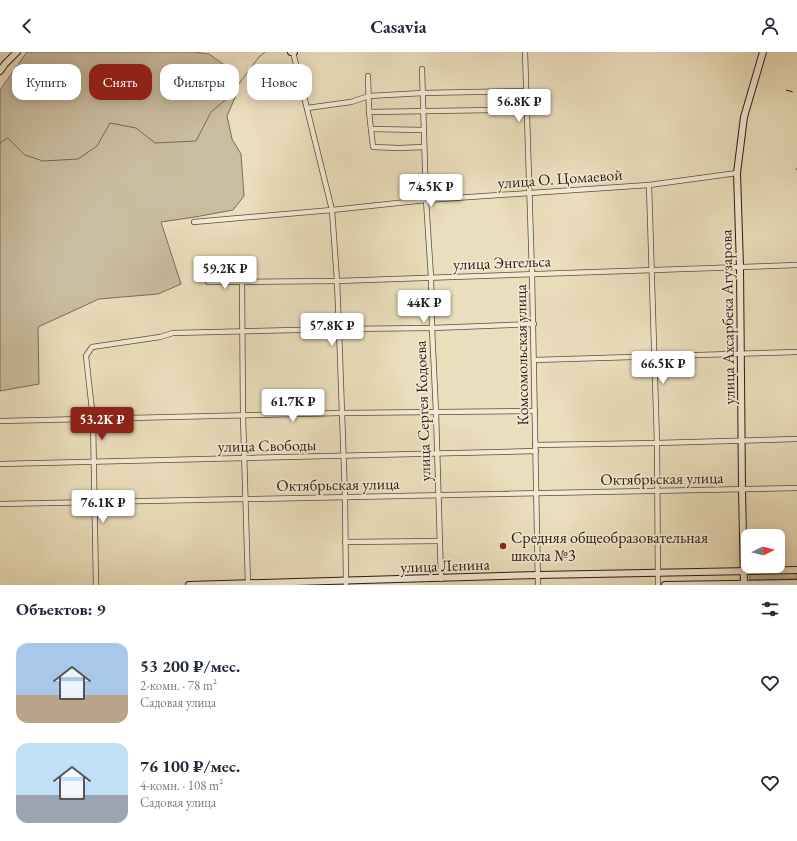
<!DOCTYPE html>
<html lang="ru">
<meta charset="utf-8">
<style>
body{margin:0;font-family:"EB Garamond",serif;background:#f6f6f7;color:#1f2937;height:100vh;display:flex;flex-direction:column;font-size:15px;white-space:nowrap}
*{box-sizing:border-box;margin:0}
p{font-size:13px;color:#747a83}
.icon{flex:none;width:22px;height:22px;fill:none;stroke:currentColor;stroke-width:2;stroke-linecap:round;stroke-linejoin:round}
.map{position:relative;height:533px;overflow:hidden}
.panel{display:flex;flex-direction:column;background:#fff;flex:1}
.panel>*{flex:none}
.top-card{position:absolute;left:12px;top:12px;width:400px;height:36px;display:flex;gap:8px}
.needle{width:26px;rotate:84deg}
.fabs{position:absolute;left:741px;top:477px;display:grid;gap:8px}
.fabs a{display:grid;place-items:center;width:44px;height:44px;border-radius:8px;background:#fff;box-shadow:0 2px 10px #0003;font-size:20px}
.price{position:absolute;translate:-50% -34px;padding:0 9px;border-radius:4px;background:#fff;color:#222;font-size:13px;line-height:26px;filter:drop-shadow(0 1px 2px #0008)}
.price::after{content:'';position:absolute;left:50%;top:24px;width:12px;height:9px;margin-left:-6px;background:inherit;clip-path:polygon(0 0,100% 0,50% 100%)}
.price.current{background:#8f2418;color:#fff}
ul{padding:0;list-style:none}
li{display:flex;align-items:center;gap:12px;height:100px;padding:0 16px}
li span{display:grid;place-items:center;flex:none;width:112px;height:80px;border-radius:12px;color:#555}
li>.icon{margin-inline-start:auto}
span .icon{width:48px;height:48px;fill:#fffc;stroke-width:1}
li b{font-size:17px}
h2{display:flex;justify-content:space-between;align-items:center;height:48px;padding:0 16px;font-size:17px}
.pill{padding:0 14px;border-radius:12px;background:#fff;box-shadow:0 2px 10px #0003;font-size:14px;line-height:36px}
.pill.current{background:#8f2418;color:#fff}
header{display:flex;justify-content:space-between;align-items:center;height:52px;padding:0 16px;background:#fff;font-size:18px;font-weight:700}
.map>svg:first-child{display:block}
.green{fill:#cabd9f;stroke:#796c58}
.park{fill:url(#park-dots);stroke:#796c58}
.lines{fill:none;stroke-linecap:round;stroke-linejoin:round}
.stream{stroke:#756855;stroke-width:1}
.street-casing{stroke:#594c3c;stroke-width:6}
.secondary-casing{stroke:#281b12;stroke-width:8}
.street{stroke:#f2ead3;stroke-width:4.5}
.secondary{stroke:#f2ead3;stroke-width:6}
.rail{stroke:#281b12;stroke-width:1;stroke-dasharray:7 7;stroke-linecap:butt}
.poi-dot{fill:#8f2418;stroke:#f2ead3;stroke-width:1.5}
.labels{text-anchor:middle;stroke-width:3.5;stroke-linejoin:round;paint-order:stroke}
.street-label{font-size:16px;fill:#281b12;stroke:#f2ead3}
.poi-label{font-size:16px;fill:#281b12;stroke:#f2ead3;text-anchor:start}
</style>
<header><svg class="icon" aria-label="back" viewBox="0 0 24 24"><path d="M15 5l-7 7 7 7"/></svg>Casavia<svg class="icon" aria-label="person" viewBox="0 0 24 24"><circle cx="12" cy="8" r="4"/><path d="M4 21q1-7 8-7t8 7"/></svg></header>
<div class="map">
<svg width="797" height="533" viewBox="0 0 797 533">
<defs>
<pattern id="park-dots" width="8" height="8" patternUnits="userSpaceOnUse"><rect width="8" height="8" fill="#cabd9f"/><path d="M2 2h.1M6 6h.1" fill="none" stroke="#aea288" stroke-width="1.8" stroke-linecap="round"/></pattern>
</defs>
<rect width="100%" height="100%" fill="#ebdebc"/>
<filter id="stains"><feTurbulence type="fractalNoise" baseFrequency=".005" numOctaves="4"/><feColorMatrix values="0 0 0 0 .2 0 0 0 0 .09 0 0 0 0 .02 0 0 0 .5 -.17"/></filter>
<radialGradient id="worn" r=".72"><stop offset=".6" stop-color="#630" stop-opacity="0"/><stop offset="1" stop-color="#630" stop-opacity=".3"/></radialGradient>
<path class="green" d="M27,0H194L209,2L230,17L237,41L227,64L232,87L241,102L244,144L233,158L195,165L161,170L181,232L158,242L99,247L38,275L39,332L0,339V38Z"/>
<path class="park" d="M750,521H797V527L750,528Z"/>
<g class="lines">
<path class="stream" d="M0,91L8,86L25,103L43,109L78,107L97,94L110,71L136,76L155,91L196,89L211,60L229,45L259,5L265,0"/>
<defs>
<g id="street">
<path d="M293,0L332,158L337,229L339,277L345,445L346,533"/>
<path d="M525,0L532,222L538,533"/>
<path d="M422,17L426,148L431,225L432,276L436,360L441,527"/>
<path d="M368,24L369,60L373,95L399,96L424,95"/>
<path d="M307,56L351,50L369,44L423,41L526,39"/>
<path d="M369,60L494,58V40"/>
<path d="M371,77L424,78"/>
<path d="M649,133L657,391L658,533"/>
<path d="M194,170L332,158L426,148L649,133L737,121"/>
<path d="M208,230L337,229L797,213"/>
<path d="M242,230L243,364L248,533"/>
<path d="M534,308L797,300"/>
<path d="M0,369L342,361L535,359"/>
<path d="M535,393L657,391L797,387"/>
<path d="M0,412L536,399"/>
<path d="M0,452L797,436"/>
<path d="M345,490L440,489"/>
<path d="M96,533L93,367L86,304L92,295L160,285L173,281L339,277L432,276L534,272"/>
</g>
<g id="secondary">
<path d="M291,0H294"/>
<path d="M0,19L5,12L17,0"/>
<path d="M189,533L538,523L797,518"/>
<path d="M665,533L797,531"/>
<path d="M744,533L742,437L740,215L737,121L744,65L763,0"/>
</g>
</defs>
<use href="#street" class="street-casing"/>
<use href="#secondary" class="secondary-casing"/>
<use href="#street" class="street"/>
<use href="#secondary" class="secondary"/>
<g class="rail">
<path d="M786,38L797,41"/>
<path d="M796,117H797"/>
</g>
</g>
<circle class="poi-dot" cx="503" cy="494" r="4"/>
<g class="labels">
<g class="street-label">
<text transform="translate(560 126) rotate(-4)" y="6">улица О. Цомаевой</text>
<text transform="translate(502 210) rotate(-2)" y="6">улица Энгельса</text>
<text transform="translate(727 265) rotate(-91)" y="6">улица Ахсарбека Агузарова</text>
<text transform="translate(521 303) rotate(-91)" y="6">Комсомольская улица</text>
<text transform="translate(422 359) rotate(-92)" y="6">улица Сергея Кодоева</text>
<text transform="translate(267 393) rotate(-1)" y="6">улица Свободы</text>
<text transform="translate(662 426) rotate(-1)" y="6">Октябрьская улица</text>
<text transform="translate(338 432) rotate(-1)" y="6">Октябрьская улица</text>
<text transform="translate(445 513) rotate(-2)" y="6">улица Ленина</text>
</g>
<g class="poi-label">
<text x="511" y="491">Средняя общеобразовательная<tspan x="511" dy="18">школа №3</tspan></text>
</g>
</g>
<rect width="100%" height="100%" filter="url(#stains)"/>
<rect width="100%" height="100%" fill="url(#worn)"/>
</svg>
<div class="fabs">
<a><svg class="needle" viewBox="-14 -14 28 28"><path d="M0-13l5 13h-10z" fill="#e53935"/><path d="M0 13l5-13h-10z" fill="#747a83"/></svg></a>
</div>
<b class="price" style="left:519px;top:71px">56.8K ₽</b>
<b class="price" style="left:431px;top:156px">74.5K ₽</b>
<b class="price" style="left:225px;top:238px">59.2K ₽</b>
<b class="price" style="left:424px;top:272px">44K ₽</b>
<b class="price" style="left:332px;top:295px">57.8K ₽</b>
<b class="price" style="left:663px;top:333px">66.5K ₽</b>
<b class="price" style="left:293px;top:371px">61.7K ₽</b>
<b class="price current" style="left:102px;top:389px">53.2K ₽</b>
<b class="price" style="left:103px;top:472px">76.1K ₽</b>
<div class="top-card">
<a class="pill">Купить</a>
<a class="pill current">Снять</a>
<a class="pill">Фильтры</a>
<a class="pill">Новое</a>
</div>
</div>
<section class="panel">
<h2>Объектов: 9<svg class="icon" aria-label="filters" viewBox="0 0 24 24"><path d="M4 7h16M4 17h16"/><circle cx="9" cy="7" r="2"/><circle cx="15" cy="17" r="2"/></svg></h2>
<ul>
<li><span style="background:linear-gradient(#a9c7e8 65%,#b9a48a 0)"><svg class="icon" aria-label="home" viewBox="0 0 24 24"><path d="M3 11l9-7 9 7M6 9v11h12V9"/></svg></span><div><b>53 200 ₽/мес.</b><p>2-комн. · 78 m²</p><p>Садовая улица</p></div><svg class="icon" aria-label="heart" viewBox="0 0 24 24"><path d="M12 20l-8-8c-3-5 5-10 8-4 3-6 11-1 8 4z"/></svg></li>
<li><span style="background:linear-gradient(#bfe0f5 65%,#9aa5b1 0)"><svg class="icon" aria-label="home" viewBox="0 0 24 24"><path d="M3 11l9-7 9 7M6 9v11h12V9"/></svg></span><div><b>76 100 ₽/мес.</b><p>4-комн. · 108 m²</p><p>Садовая улица</p></div><svg class="icon" aria-label="heart" viewBox="0 0 24 24"><path d="M12 20l-8-8c-3-5 5-10 8-4 3-6 11-1 8 4z"/></svg></li>
</ul>
</section>
